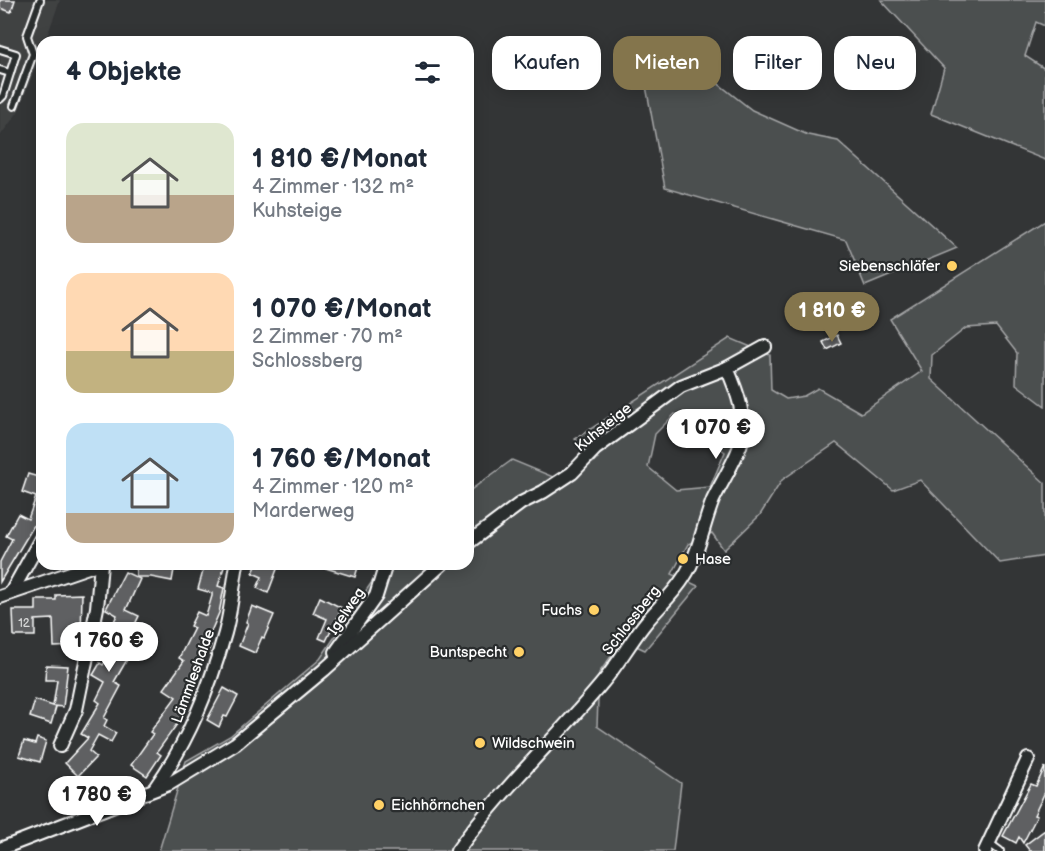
<!DOCTYPE html>
<html lang="de">
<meta charset="utf-8">
<style>
body{margin:0;font-family:"Balsamiq Sans",sans-serif;background:#f6f6f7;color:#1f2937;height:100vh;display:flex;flex-direction:column;font-size:22px;white-space:nowrap}
*{box-sizing:border-box;margin:0}
p{font-size:20px;color:#747a83}
.icon{flex:none;width:33px;height:33px;fill:none;stroke:currentColor;stroke-width:2;stroke-linecap:round;stroke-linejoin:round}
.map{position:relative;flex:1;overflow:hidden}
.drawer{position:absolute;left:36px;top:36px;width:438px;height:534px;display:flex;flex-direction:column;background:#fff;border-radius:18px;box-shadow:0 3px 15px #0003}
.drawer>*{flex:none}
.banner{position:absolute;left:492px;top:36px;width:462px;height:54px;display:flex;gap:12px}
.price{position:absolute;translate:-50% -51px;padding:0 14px;border-radius:21px;background:#fff;color:#222;font-size:20px;line-height:39px;filter:drop-shadow(0 2px 3px #0008)}
.price::after{content:'';position:absolute;left:50%;top:36px;width:18px;height:14px;margin-left:-9px;background:inherit;clip-path:polygon(0 0,100% 0,50% 100%)}
.price.on{background:#84754c;color:#fff}
ul{padding:0;list-style:none}
li{display:flex;align-items:center;gap:18px;height:150px;padding:0 30px}
li span{display:grid;place-items:center;flex:none;width:168px;height:120px;border-radius:18px;color:#555}
li>.icon{margin-inline-start:auto}
span .icon{width:72px;height:72px;fill:#fffc;stroke-width:1}
li b{font-size:26px}
h2{display:flex;justify-content:space-between;align-items:center;height:72px;padding:0 30px;font-size:26px}
.pill{padding:0 21px;border-radius:18px;background:#fff;box-shadow:0 3px 15px #0003;font-size:21px;line-height:54px}
.pill.on{background:#84754c;color:#fff}
.map>svg:first-child{display:block}
.built{fill:#404243}
.green{fill:#4c4f50;stroke:#a6a7a8;stroke-width:1.5;fill-rule:evenodd}
.building{fill:#5f6162;stroke:#fff;stroke-width:1.5}
.lines{fill:none;stroke-linecap:round;stroke-linejoin:round}
.service-casing{stroke:#fff;stroke-width:10}
.minor-casing{stroke:#fff;stroke-width:16}
.service{stroke:#2a2d2e;stroke-width:6}
.minor{stroke:#2a2d2e;stroke-width:12}
.poi-dot{fill:#ffd166;stroke:#2a2d2e;stroke-width:2}
.labels{text-anchor:middle;stroke-width:4.5;stroke-linejoin:round;paint-order:stroke}
.number-label{font-size:12px;fill:#d7d8d8}
.poi-label{font-size:15px;fill:#fff;stroke:#2a2d2e;text-anchor:end}
.street-label{font-size:15px;fill:#fff;stroke:#2a2d2e}
</style>
<div class="map">
<svg width="1045" height="851" viewBox="0 0 1045 851">
<rect width="100%" height="100%" fill="#333536"/>
<filter id="ink" filterUnits="userSpaceOnUse"><feTurbulence type="fractalNoise" baseFrequency=".0167" numOctaves="2"/><feDisplacementMap in="SourceGraphic" scale="12" xChannelSelector="R" yChannelSelector="G"/><feConvolveMatrix kernelMatrix="1 2 1 2 8 2 1 2 1" color-interpolation-filters="sRGB"/></filter>
<g filter="url(#ink)">
<path class="built" d="M0,0H60L45,42H42V51L18,112L0,136Z"/>
<g class="green">
<path d="M881,0H1045V26L1036,22L1025,56L1045,69V160L931,114L944,68Z"/>
<path d="M638,43L707,75L752,110L808,135L838,141L957,248L865,286L846,240L665,188Z"/>
<path d="M1045,221V406L1016,384L1017,353L996,326L966,328L932,355L931,379L1045,483V556L1000,563L920,480L893,490L836,443L782,480L760,515L724,550L712,533L688,544L672,574L698,586L645,650L623,640L599,673L597,726L681,783L673,851H159L186,761L230,736L320,659L384,564H468V492L512,460L565,482L598,459L575,439L730,338L770,355L771,390L786,399L804,396L818,388L861,413L922,371L890,319ZM675,414L725,452L710,487L676,490L648,467L655,434Z"/>
</g>
<g class="building">
<path d="M0,0H15L11,12L0,8Z"/>
<path d="M837,335L841,343L827,350L823,342Z"/>
<path d="M28,474L42,478V512L0,582V562L12,539L6,536L18,514L28,519L36,497L22,492Z"/>
<path d="M152,564H175L172,581L151,577H136V566H151Z"/>
<path d="M205,564H225L218,586L224,588L219,613L206,643L211,645L191,686L195,689L181,710L185,713L157,752L161,755L147,776L131,765L153,734L150,732L176,697L164,689L184,661L179,658L194,628L190,626L197,612L206,616L212,596V593L198,589Z"/>
<path d="M257,564H279L268,593L257,588L262,577L253,573Z"/>
<path d="M319,564H359L355,577L319,566Z"/>
<path d="M125,572L140,579L126,610L139,616L124,647L132,651L114,682L121,686L104,718L107,720L104,726L116,733L111,742L98,735L89,751L96,757L78,776L65,763L88,738L81,734L100,703L96,700L105,682L93,675L100,663L103,665L120,635L110,630L117,615L106,609Z"/>
<path d="M82,594L81,636H76L77,646L54,647L53,619L35,620V636H14L13,610H36V600H56V595Z"/>
<path d="M320,597L342,608L326,641L319,638L327,619L313,613Z"/>
<path d="M252,606L274,615L264,638L262,637L255,653L239,646L248,623L246,622Z"/>
<path d="M46,665L68,666L63,707L53,706L57,680H45Z"/>
<path d="M224,688L238,696L227,717L224,716L219,727L207,720Z"/>
<path d="M35,700L56,707L51,724L30,717Z"/>
<path d="M37,738L46,741L40,762L19,756L24,741L35,744Z"/>
<path d="M1045,767V792L1034,815L1037,816L1023,843L1019,837L1016,843L1003,836L1031,784L1036,786Z"/>
<path d="M1045,830V851H1030L1025,845Z"/>
</g>
<g class="lines">
<defs>
<g id="service">
<path d="M0,49L16,54L3,96L0,99"/>
<path d="M0,70L10,73"/>
<path d="M14,106L33,54L27,36L40,0"/>
<path d="M989,843L1000,851"/>
</g>
<g id="minor">
<path d="M468,543L521,503L543,492L572,473L595,449L681,386L727,368L765,347"/>
<path d="M12,591L42,537"/>
<path d="M0,597L97,564"/>
<path d="M336,652L376,596L386,564"/>
<path d="M60,746L76,710L97,608L101,564"/>
<path d="M155,788C189,740 209,690 225,633C231,611 233,587 237,564"/>
<path d="M0,849L169,784L235,744L324,670L442,564"/>
<path d="M457,851C500,790 556,739 603,682C618,664 629,644 643,626C656,609 673,595 684,577C699,554 703,525 713,500C721,483 736,460 741,443C747,417 737,391 727,368"/>
<path d="M985,851L1028,759"/>
</g>
</defs>
<use href="#service" class="service-casing"/>
<use href="#minor" class="minor-casing"/>
<use href="#service" class="service"/>
<use href="#minor" class="minor"/>
</g>
</g>
<g class="poi-dot">
<circle cx="952" cy="266" r="6"/>
<circle cx="683" cy="559" r="6"/>
<circle cx="594" cy="610" r="6"/>
<circle cx="519" cy="652" r="6"/>
<circle cx="480" cy="743" r="6"/>
<circle cx="379" cy="805" r="6"/>
</g>
<g class="labels">
<g class="number-label">
<text x="24" y="627">12</text>
</g>
<g class="poi-label">
<text x="940" y="271">Siebenschläfer</text>
<text x="695" y="564" text-anchor="start">Hase</text>
<text x="582" y="615">Fuchs</text>
<text x="507" y="657">Buntspecht</text>
<text x="492" y="748" text-anchor="start">Wildschwein</text>
<text x="391" y="810" text-anchor="start">Eichhörnchen</text>
</g>
<g class="street-label">
<text transform="translate(603 427) rotate(-39)" y="5">Kuhsteige</text>
<text transform="translate(346 611) rotate(-56)" y="5">Igelweg</text>
<text transform="translate(631 620) rotate(-52)" y="5">Schlossberg</text>
<text transform="translate(193 676) rotate(-70)" y="5">Lämmleshalde</text>
</g>
</g>
</svg>
<b class="price on" style="left:832px;top:343px">1 810 €</b>
<b class="price" style="left:716px;top:460px">1 070 €</b>
<b class="price" style="left:109px;top:673px">1 760 €</b>
<b class="price" style="left:97px;top:827px">1 780 €</b>
<div class="banner">
<a class="pill">Kaufen</a>
<a class="pill on">Mieten</a>
<a class="pill">Filter</a>
<a class="pill">Neu</a>
</div>
<section class="drawer">
<h2>4 Objekte<svg class="icon" aria-label="filters" viewBox="0 0 24 24"><path d="M4 7h16M4 17h16"/><circle cx="9" cy="7" r="2"/><circle cx="15" cy="17" r="2"/></svg></h2>
<ul>
<li><span style="background:linear-gradient(#dfe7d0 60%,#b9a48a 0)"><svg class="icon" aria-label="home" viewBox="0 0 24 24"><path d="M3 11l9-7 9 7M6 9v11h12V9"/></svg></span><div><b>1 810 €/Monat</b><p>4 Zimmer · 132 m²</p><p>Kuhsteige</p></div></li>
<li><span style="background:linear-gradient(#ffd9b3 65%,#c2b280 0)"><svg class="icon" aria-label="home" viewBox="0 0 24 24"><path d="M3 11l9-7 9 7M6 9v11h12V9"/></svg></span><div><b>1 070 €/Monat</b><p>2 Zimmer · 70 m²</p><p>Schlossberg</p></div></li>
<li><span style="background:linear-gradient(#bfe0f5 75%,#b9a48a 0)"><svg class="icon" aria-label="home" viewBox="0 0 24 24"><path d="M3 11l9-7 9 7M6 9v11h12V9"/></svg></span><div><b>1 760 €/Monat</b><p>4 Zimmer · 120 m²</p><p>Marderweg</p></div></li>
</ul>
</section>
</div>
